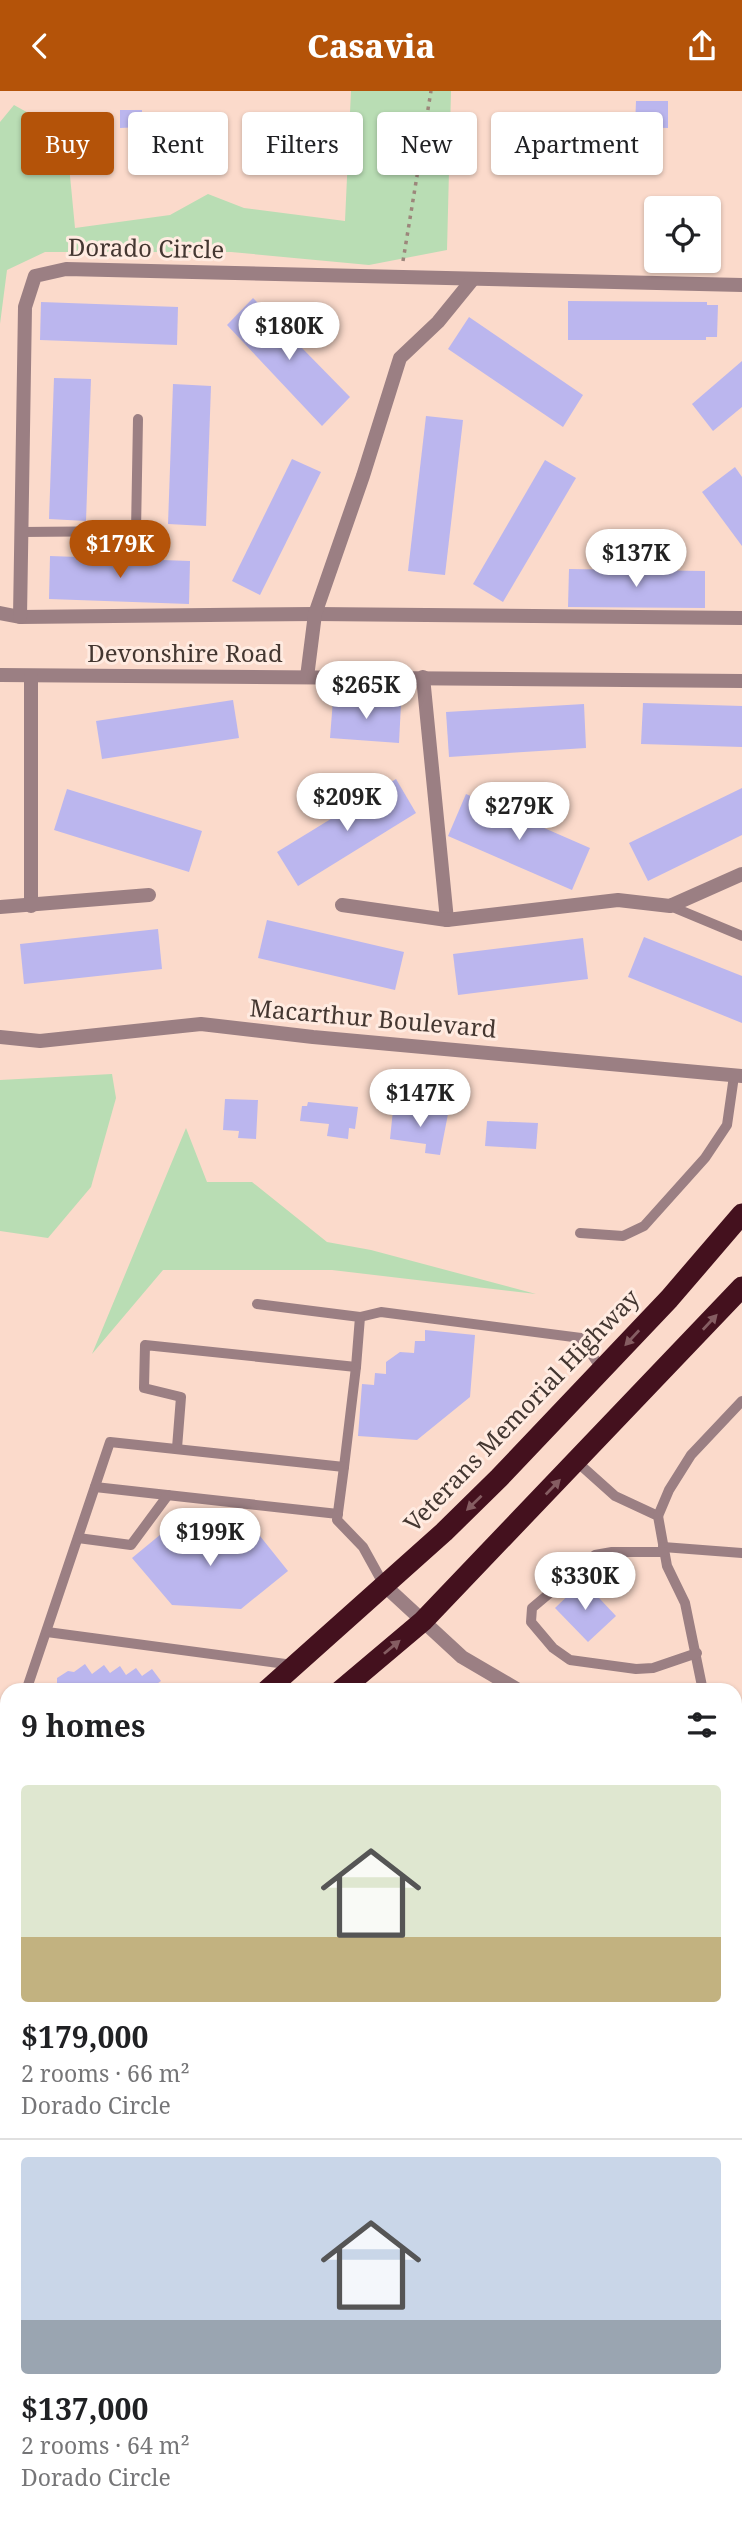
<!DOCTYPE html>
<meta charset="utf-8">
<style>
body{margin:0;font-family:"Noto Serif",serif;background:#f2f2f2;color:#202124;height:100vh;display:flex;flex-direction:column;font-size:26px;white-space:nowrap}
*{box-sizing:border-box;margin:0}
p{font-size:23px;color:#757577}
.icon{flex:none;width:38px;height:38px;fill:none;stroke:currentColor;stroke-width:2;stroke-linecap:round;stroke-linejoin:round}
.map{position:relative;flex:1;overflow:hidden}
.panel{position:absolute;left:0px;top:1592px;width:742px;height:842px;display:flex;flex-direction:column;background:#fff;border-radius:21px 21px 0 0;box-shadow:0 2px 5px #0004}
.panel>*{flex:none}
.guide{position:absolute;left:21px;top:21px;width:700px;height:63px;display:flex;gap:14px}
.buttons{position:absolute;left:644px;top:105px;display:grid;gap:14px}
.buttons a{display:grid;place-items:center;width:77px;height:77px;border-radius:7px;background:#fff;box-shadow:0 2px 5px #0004;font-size:35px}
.price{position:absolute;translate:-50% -60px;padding:0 16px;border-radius:24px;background:#fff;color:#222;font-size:23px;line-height:46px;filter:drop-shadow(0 2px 4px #0008)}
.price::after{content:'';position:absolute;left:50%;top:42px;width:21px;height:16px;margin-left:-10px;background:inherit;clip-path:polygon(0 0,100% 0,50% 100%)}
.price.selected{background:#b45309;color:#fff}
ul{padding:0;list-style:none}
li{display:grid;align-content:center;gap:14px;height:371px;padding:0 21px}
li+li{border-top:2px solid #e0e0e0}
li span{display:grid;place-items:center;height:217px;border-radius:7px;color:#555}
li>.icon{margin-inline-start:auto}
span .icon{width:126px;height:126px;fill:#fffc;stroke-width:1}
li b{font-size:30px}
h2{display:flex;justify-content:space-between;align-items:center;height:84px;padding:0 21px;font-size:30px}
.chip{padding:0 24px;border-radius:7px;background:#fff;box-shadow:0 2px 5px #0004;font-size:24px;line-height:63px}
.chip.selected{background:#b45309;color:#fff}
header{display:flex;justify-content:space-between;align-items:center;height:91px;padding:0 21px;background:#b45309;color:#fff;font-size:32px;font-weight:800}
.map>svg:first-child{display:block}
.green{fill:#b9ddb4}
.building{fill:#bbb6ee}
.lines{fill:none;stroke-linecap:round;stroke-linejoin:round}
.path{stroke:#9c867b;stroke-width:3.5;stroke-dasharray:3.5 5;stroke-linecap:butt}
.lane{stroke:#9b7f83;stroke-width:10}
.street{stroke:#9b7f83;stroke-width:14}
.highway{stroke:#44111e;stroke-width:21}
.oneway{fill:#855d62}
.labels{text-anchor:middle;stroke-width:6;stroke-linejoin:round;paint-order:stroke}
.street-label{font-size:24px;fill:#443731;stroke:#ffebe1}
</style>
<header><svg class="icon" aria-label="back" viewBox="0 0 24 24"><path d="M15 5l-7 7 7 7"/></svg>Casavia<svg class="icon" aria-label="share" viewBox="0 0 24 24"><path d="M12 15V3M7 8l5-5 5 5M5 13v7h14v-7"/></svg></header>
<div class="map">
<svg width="742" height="2433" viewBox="0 0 742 2433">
<rect width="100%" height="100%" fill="#fbdacb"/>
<g class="green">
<path d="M351,0H451L447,159L369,174L231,161H45L7,179L0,233V31L14,14L66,43L75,137L170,124L208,103L244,117L345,130Z"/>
<path d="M112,983L116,1007L91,1096L48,1147L0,1140V989Z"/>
<path d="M186,1037L207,1091H252L327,1151L371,1159L536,1203L332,1179H163L92,1263Z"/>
<path d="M0,2346H7V2427H176L175,2433H0Z"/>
<path d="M735,2400L742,2405V2433H366L353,2427H735Z"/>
</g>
<g class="building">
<path d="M636,10H668V37L635,36Z"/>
<path d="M120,19H142V36L120,37Z"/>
<path d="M253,207L350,306L322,335L227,234Z"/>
<path d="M568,210L707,211V214H718L717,246H706V249H568Z"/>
<path d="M41,211L178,216L177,254L40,249Z"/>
<path d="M469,226L583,304L563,336L448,258Z"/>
<path d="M742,270V316L713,340L692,313Z"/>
<path d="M54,287L91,288L86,430L49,428Z"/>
<path d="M173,293L211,295L206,435L168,433Z"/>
<path d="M426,325L463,329L445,484L408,480Z"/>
<path d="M292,368L321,381L260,504L232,490Z"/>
<path d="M545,369L576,387L503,511L473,493Z"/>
<path d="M735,376L742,386V455L702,401Z"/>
<path d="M50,465L190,470L189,513L49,508Z"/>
<path d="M569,478L705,480V517L568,516Z"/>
<path d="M233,609L239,647L102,668L96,630Z"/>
<path d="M333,609L401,613L399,652L330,647Z"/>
<path d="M643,612L742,615V656L641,653Z"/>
<path d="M584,613L586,657L449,666L446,621Z"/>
<path d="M396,688L416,722L298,795L277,761Z"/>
<path d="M742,697V744L648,790L629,752Z"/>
<path d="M67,698L202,740L189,781L54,739Z"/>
<path d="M466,703L590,757L572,799L448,745Z"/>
<path d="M267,829L404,861L395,899L258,867Z"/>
<path d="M158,838L162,878L24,893L20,853Z"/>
<path d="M644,846L742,885V932L628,886Z"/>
<path d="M583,847L588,888L458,904L453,863Z"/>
<path d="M225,1008L258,1009L256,1048L238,1047L239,1040L223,1039Z"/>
<path d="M308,1011L358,1016L355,1038L349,1037L348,1048L327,1045L329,1033L300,1030L302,1015H307Z"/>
<path d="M393,1019L448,1023L440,1064L425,1062L426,1053L390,1048Z"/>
<path d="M487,1030L538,1032L536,1058L485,1055Z"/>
<path d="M425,1239L475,1244L470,1306L417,1349L358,1345L362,1293L374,1294L375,1282L386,1283V1271L400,1261L414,1262L415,1250H425Z"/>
<path d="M172,1434L180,1442L188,1435L197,1445L203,1438L222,1439L230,1448L241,1440L247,1448L256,1440L288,1480L241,1518L172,1514L132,1467Z"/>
<path d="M583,1490L616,1525L588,1551L555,1517Z"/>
<path d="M85,1573L92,1583L104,1574L110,1582L120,1575L126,1584L136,1577L142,1585L152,1578L161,1590L151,1597L153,1600H57V1587L68,1580L74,1581Z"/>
</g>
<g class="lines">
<path class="path" d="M403,170L431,0"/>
<g class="lane">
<path d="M22,441L136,440L138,328"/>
<path d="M670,815L742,845"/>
<path d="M580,1142L623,1145L644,1135L705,1067L727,1034L734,985"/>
<path d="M360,1226L381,1221L581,1247L602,1279"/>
<path d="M177,1357L181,1306L144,1297L145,1254L356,1276L360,1226L257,1213"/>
<path d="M577,1371L615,1405L658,1425L667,1475L685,1512L703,1600"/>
<path d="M344,1376L356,1276"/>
<path d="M95,1396L338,1423"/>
<path d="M658,1425L669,1399L691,1364L742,1310"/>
<path d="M78,1447L131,1454L168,1404"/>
<path d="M663,1456L742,1462"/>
<path d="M664,1461H612L595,1464L532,1517L531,1531L553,1557L570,1569L636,1578L653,1577L697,1562"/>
<path d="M47,1541L293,1574"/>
<path d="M26,1600L110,1351L344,1376L337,1429L363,1456L384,1494"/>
<path d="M0,1690L7,1665"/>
<path d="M0,2191L7,2199"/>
<path d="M0,2222L7,2217"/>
<path d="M0,2261L7,2262"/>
</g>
<g class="street">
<path d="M0,522L20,526L315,523L742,527"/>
<path d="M20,526L25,216L35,185L66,178L742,194"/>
<path d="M0,584L742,590"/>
<path d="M307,586L315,523L363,385L400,267L438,231L473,188"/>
<path d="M423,586L447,829"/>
<path d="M342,814L447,829L618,809L670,815L742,783"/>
<path d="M31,815V585"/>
<path d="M0,816L149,804"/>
<path d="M0,946L40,950L201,933L313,946L742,985"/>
<path d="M384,1494L462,1566L520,1600"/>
<path d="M735,1630L742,1631"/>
<path d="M735,2235L742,2236"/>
</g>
<g class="highway">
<path d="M266,1600L444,1441L499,1387L669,1208L742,1123"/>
<path d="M340,1600L423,1530L742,1196"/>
<path d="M0,1822L7,1815"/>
<path d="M0,1875L7,1870"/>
</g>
</g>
<defs><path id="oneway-solid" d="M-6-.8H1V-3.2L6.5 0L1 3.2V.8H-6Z" transform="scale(1.75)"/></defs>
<g class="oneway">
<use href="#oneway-solid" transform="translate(710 1231) rotate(-47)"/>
<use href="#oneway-solid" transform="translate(632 1247) rotate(133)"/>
<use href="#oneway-solid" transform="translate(553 1396) rotate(-46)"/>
<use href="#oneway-solid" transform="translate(474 1412) rotate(136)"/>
<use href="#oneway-solid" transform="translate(392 1556) rotate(-40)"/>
</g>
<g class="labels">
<g class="street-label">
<text transform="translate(146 158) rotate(1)" y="8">Dorado Circle</text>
<text x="185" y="571">Devonshire Road</text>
<text transform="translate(373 928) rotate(5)" y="8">Macarthur Boulevard</text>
<text transform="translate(522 1320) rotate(-46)" y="8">Veterans Memorial Highway</text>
</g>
</g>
</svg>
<div class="buttons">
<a><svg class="icon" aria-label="locate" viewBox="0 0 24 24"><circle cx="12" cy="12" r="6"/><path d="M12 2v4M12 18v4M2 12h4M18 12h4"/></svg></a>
</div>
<b class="price" style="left:289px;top:271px">$180K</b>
<b class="price selected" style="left:120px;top:489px">$179K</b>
<b class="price" style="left:636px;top:498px">$137K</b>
<b class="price" style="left:366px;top:630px">$265K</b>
<b class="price" style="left:347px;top:742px">$209K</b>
<b class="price" style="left:519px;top:751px">$279K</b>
<b class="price" style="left:420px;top:1038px">$147K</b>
<b class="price" style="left:210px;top:1477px">$199K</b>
<b class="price" style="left:585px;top:1521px">$330K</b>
<div class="guide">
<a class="chip selected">Buy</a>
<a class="chip">Rent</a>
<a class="chip">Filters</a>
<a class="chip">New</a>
<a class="chip">Apartment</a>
</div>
<section class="panel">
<h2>9 homes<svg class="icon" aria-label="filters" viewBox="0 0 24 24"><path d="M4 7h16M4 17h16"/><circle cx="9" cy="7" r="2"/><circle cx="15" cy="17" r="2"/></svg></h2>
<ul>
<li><span style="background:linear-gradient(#dfe7d0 70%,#c2b280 0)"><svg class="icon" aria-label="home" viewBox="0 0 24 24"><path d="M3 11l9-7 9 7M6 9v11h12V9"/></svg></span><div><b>$179,000</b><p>2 rooms · 66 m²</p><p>Dorado Circle</p></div></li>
<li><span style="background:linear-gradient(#c9d6e8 75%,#9aa5b1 0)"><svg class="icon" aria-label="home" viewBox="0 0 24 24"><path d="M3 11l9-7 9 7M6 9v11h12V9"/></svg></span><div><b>$137,000</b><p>2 rooms · 64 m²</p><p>Dorado Circle</p></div></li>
</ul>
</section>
</div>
